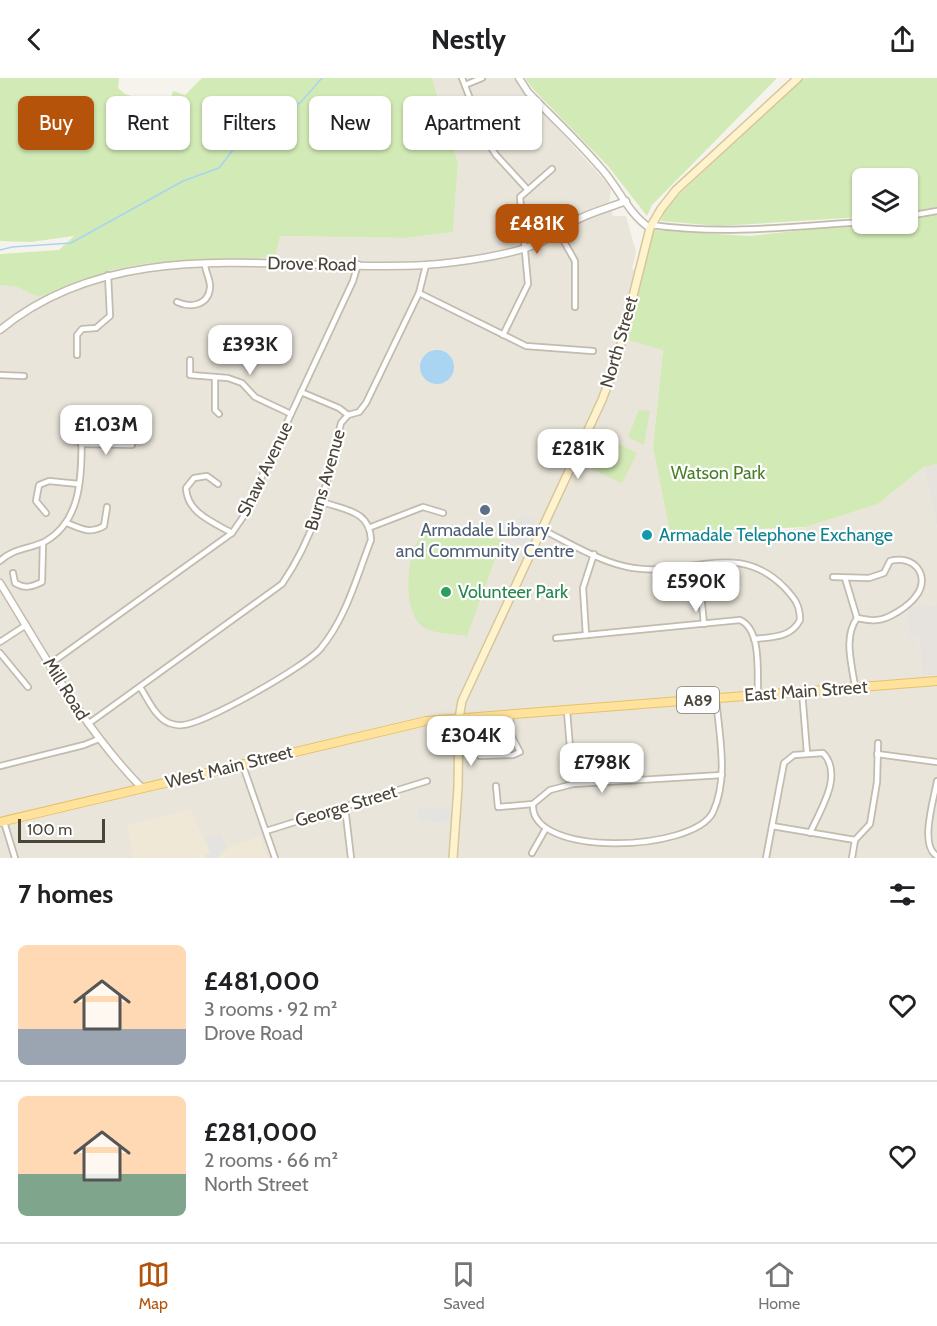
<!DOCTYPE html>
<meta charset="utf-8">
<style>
body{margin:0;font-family:Cabin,sans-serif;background:#f6f6f6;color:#202124;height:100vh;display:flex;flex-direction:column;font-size:22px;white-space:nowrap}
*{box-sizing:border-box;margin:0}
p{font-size:20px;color:#757577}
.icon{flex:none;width:33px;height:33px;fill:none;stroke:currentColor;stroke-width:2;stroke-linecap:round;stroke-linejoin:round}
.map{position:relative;height:780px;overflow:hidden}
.sheet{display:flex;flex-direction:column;background:#fff;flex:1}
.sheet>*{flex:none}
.guide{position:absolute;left:18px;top:18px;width:600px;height:54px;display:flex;gap:12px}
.tools{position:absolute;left:852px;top:90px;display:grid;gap:12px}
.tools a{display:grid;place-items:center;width:66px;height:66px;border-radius:9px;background:#fff;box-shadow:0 2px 4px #0004;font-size:30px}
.scale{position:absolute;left:18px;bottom:15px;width:87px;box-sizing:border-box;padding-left:6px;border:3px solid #4b4439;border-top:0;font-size:16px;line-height:21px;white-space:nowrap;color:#4b4439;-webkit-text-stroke:4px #fff;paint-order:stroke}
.price{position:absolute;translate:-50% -51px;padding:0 14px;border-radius:12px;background:#fff;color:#222;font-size:20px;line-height:39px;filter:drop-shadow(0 2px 3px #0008)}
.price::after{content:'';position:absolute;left:50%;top:36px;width:18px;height:14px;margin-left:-9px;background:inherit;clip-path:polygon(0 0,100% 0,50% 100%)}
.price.selected{background:#b45309;color:#fff}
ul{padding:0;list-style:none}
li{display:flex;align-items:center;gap:18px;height:150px;padding:0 18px}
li+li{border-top:2px solid #e0e0e0}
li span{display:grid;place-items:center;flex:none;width:168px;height:120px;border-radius:9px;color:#555}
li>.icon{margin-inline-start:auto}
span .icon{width:72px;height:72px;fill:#fffc;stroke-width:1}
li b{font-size:26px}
h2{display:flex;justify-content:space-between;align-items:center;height:72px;padding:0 18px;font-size:26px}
.chip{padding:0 21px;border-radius:9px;background:#fff;box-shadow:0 2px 4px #0004;font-size:21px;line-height:54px}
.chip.selected{background:#b45309;color:#fff}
header{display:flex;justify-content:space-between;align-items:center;height:78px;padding:0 18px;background:#fff;font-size:27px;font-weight:800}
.menu{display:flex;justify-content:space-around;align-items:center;height:84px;border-top:2px solid #e0e0e0;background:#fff;font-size:16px;color:#757577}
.menu a{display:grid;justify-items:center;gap:3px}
.menu .selected{color:#b45309}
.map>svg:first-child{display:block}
.residential{fill:#eae5da}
.industrial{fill:#e6e2dd}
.education{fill:#efe8d6}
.green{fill:#d2eab5}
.parking{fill:#e5e3e0}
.water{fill:#a9d4f2}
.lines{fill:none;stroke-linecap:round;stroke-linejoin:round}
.stream{stroke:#a9d4f2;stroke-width:1.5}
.minor-casing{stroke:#c2bbae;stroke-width:8}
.tertiary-casing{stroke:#c2bbae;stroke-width:9}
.secondary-casing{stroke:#d6c79b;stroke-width:10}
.primary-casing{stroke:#e6c16a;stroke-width:10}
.minor{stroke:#fff;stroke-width:4.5}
.tertiary{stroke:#fff;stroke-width:6}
.secondary{stroke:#fff3cd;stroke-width:7}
.primary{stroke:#ffe39c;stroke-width:8}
.service-dot{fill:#5c6f8a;stroke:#fff;stroke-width:2}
.culture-dot{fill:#0f9aa8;stroke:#fff;stroke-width:2}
.leisure-dot{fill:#2e9e5b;stroke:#fff;stroke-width:2}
.labels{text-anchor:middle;stroke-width:4.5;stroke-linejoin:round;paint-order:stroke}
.shield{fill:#fff;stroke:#817c74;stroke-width:1.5}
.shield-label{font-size:16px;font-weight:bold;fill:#4b4439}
.street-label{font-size:18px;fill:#4b4439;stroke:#fff}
.park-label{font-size:18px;fill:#4a7f2a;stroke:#fff}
.service-label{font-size:18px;fill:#4e5e75;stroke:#fff}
.culture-label{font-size:18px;fill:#0d838f;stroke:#fff;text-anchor:start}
.leisure-label{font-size:18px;fill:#27864d;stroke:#fff;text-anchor:start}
</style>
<header><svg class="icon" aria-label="back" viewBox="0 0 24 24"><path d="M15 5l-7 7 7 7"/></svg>Nestly<svg class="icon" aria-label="share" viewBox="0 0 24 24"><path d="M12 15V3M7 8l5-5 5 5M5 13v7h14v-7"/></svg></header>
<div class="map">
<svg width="937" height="780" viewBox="0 0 937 780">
<rect width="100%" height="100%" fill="#f6f3ec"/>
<path class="residential" d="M432,0H516L519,8L606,104L611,111L609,126L613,138H626L636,174L632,191L641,193L663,271L653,369L670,455L777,454L806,449L878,426L924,389L937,450V527L907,531L909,558H919L922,598L937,597V780H0V207L17,209L38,219L111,192L150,185L205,182L280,158L406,160L453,154L458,85Z"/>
<g class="industrial">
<path d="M937,386V450L924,389Z"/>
<path d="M937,527V597L922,598L919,558L909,559L907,530Z"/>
</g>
<path class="education" d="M191,731L203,761L223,754L228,769L260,758L267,780H133L127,747Z"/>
<g class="green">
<path d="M0,0H119L118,10L125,16L168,29L173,13L185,17L202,0H432L458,85L453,154L406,160L280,158L275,179L150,185L111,192L38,219L17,209L0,207V176L59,172L74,158L31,164L0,163Z"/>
<path d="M525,0H777L652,127L647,138L608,88L533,11Z"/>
<path d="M804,0H937V129L908,134V100H862V139L719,148L661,143L667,128Z"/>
<path d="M937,136V386L924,389L878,426L806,449L670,455L653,369L663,272L625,261L654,152L749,158L824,150L908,146V142Z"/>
<path d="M639,332L650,333L644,367L628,359Z"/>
<path d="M606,360L637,375L622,405L591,391Z"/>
<path d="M432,449L502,462L467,558C455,556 440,556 429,552C402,542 406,488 416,466C419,460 427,454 432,449Z"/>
</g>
<g class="parking">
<path d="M523,436L537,443L524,469L510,462Z"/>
<path d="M419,729L451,731V745L418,743Z"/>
<path d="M222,755L227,770L217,780H206L205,777L210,775L205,760Z"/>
</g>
<circle class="water" cx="437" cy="289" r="17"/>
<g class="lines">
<path class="stream" d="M0,172L12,169L71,165L183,103L219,90L239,64L301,24L322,0"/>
<defs>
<g id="minor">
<path d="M462,0L486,62L496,77L528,112"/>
<path d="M465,7L482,0"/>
<path d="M908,138L937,133"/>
<path d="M651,147C722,157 791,149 862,144"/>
<path d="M558,153L575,183V229"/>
<path d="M419,215L526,268L593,273"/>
<path d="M177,224C190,230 208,228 210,210C211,202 205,194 205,186"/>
<path d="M503,257L528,206L520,119L552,91"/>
<path d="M77,277V257L82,251L96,250L110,238L108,197"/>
<path d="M190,282V297L228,300L242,305L255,319L291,336"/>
<path d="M0,297L24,298"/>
<path d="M215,299V332L219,336"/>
<path d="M301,314L339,330L348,337"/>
<path d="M81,366L132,367"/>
<path d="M218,406L207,398L194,400L186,410C187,435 213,444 232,455"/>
<path d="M46,435L36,423L39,407L49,403L79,406"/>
<path d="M67,445C81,451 90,456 104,448L107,429"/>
<path d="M371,449L423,429L443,435"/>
<path d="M541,451C570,465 601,485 633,490C692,499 737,461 785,510C795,521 800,527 800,542C791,560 772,559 754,561"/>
<path d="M0,483C13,470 31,471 46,463C89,438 80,378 82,336"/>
<path d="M698,488L704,546"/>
<path d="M13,495L15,505C25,511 31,509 42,504L43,465"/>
<path d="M833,499L869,500L884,495L890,483C915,476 931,499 916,518C909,528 888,542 876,542C870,543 863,541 857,540"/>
<path d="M845,500L857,540C843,560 852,586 855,609"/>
<path d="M586,557L583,510L594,476"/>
<path d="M556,560L740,542C762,552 757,595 758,616"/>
<path d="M0,564L26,547"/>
<path d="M0,575L28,609"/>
<path d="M50,586L232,455L243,439L353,203L358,186"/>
<path d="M140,609C148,621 155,639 169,645C172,646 179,648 182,647C203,647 308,587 321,570C346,540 357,498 371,462C370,433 346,432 322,424"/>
<path d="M802,613L807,675"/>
<path d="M567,633L573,706L722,697"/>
<path d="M88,646L282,506C317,455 327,405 341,345L348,337L359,334L366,325L419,215L426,187"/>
<path d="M877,676L937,684"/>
<path d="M480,678L513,677L520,674L511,657L510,637"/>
<path d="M242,685L275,780"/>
<path d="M0,688L84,667L99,661"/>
<path d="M937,703C934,721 919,768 937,778"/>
<path d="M573,706L550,712L533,726C529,780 694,774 713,734C729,700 719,656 716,620"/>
<path d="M496,708L498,729L533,726"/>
<path d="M345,729L351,780"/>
<path d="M4,744L15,780"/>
<path d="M772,748L855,762"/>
<path d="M266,753L427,703"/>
<path d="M532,775L545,752"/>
<path d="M766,780L784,685L794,677L823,675C844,697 820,732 810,755"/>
<path d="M852,780L855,762L870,746L877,704L878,665"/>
</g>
<g id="tertiary">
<path d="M519,0L528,14C552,39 578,63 600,89C618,108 628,136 650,150"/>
<path d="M0,252C120,153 283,195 425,187C455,185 515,177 541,164C553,158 563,149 575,143C591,134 609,130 626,123"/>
<path d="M0,505C44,576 83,650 142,710"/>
</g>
<path id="secondary" d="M453,780L458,710L459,640L462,623L602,322L617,282L650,150L661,131L676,112L798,0"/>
<path id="primary" d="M0,744L426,643L937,603"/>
</defs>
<use href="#minor" class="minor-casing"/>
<use href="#tertiary" class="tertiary-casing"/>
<use href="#secondary" class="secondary-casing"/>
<use href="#primary" class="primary-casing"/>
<use href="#minor" class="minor"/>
<use href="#tertiary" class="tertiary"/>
<use href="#secondary" class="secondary"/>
<use href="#primary" class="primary"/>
</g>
<circle class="service-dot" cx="485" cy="432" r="6"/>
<circle class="culture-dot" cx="647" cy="457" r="6"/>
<circle class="leisure-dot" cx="446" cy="514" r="6"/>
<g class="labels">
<rect class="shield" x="677" y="609" width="42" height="26" rx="4.5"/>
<g class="shield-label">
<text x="698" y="628">A89</text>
</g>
<g class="street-label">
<text transform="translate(312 186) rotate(1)" y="6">Drove Road</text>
<text transform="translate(619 264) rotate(-74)" y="6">North Street</text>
<text transform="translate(265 391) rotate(-64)" y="6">Shaw Avenue</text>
<text transform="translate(325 402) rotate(-74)" y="6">Burns Avenue</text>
<text transform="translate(66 611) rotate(58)" y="6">Mill Road</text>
<text transform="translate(806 613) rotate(-4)" y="6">East Main Street</text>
<text transform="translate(229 689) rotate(-14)" y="6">West Main Street</text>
<text transform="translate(346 728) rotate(-17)" y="6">George Street</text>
</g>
<g class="park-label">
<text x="718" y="401">Watson Park</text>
</g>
<g class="service-label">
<text x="485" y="458">Armadale Library<tspan x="485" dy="21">and Community Centre</tspan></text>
</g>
<g class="culture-label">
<text x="659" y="463">Armadale Telephone Exchange</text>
</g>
<g class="leisure-label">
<text x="458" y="520">Volunteer Park</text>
</g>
</g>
</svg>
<div class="tools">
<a><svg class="icon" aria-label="layers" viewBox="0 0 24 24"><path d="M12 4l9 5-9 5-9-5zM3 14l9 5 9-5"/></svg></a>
</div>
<div class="scale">100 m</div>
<b class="price selected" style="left:537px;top:177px">£481K</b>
<b class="price" style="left:250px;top:298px">£393K</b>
<b class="price" style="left:106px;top:378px">£1.03M</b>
<b class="price" style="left:578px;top:402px">£281K</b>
<b class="price" style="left:696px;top:535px">£590K</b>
<b class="price" style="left:471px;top:689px">£304K</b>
<b class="price" style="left:602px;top:716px">£798K</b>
<div class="guide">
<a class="chip selected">Buy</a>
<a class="chip">Rent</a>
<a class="chip">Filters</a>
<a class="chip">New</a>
<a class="chip">Apartment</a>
</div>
</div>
<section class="sheet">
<h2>7 homes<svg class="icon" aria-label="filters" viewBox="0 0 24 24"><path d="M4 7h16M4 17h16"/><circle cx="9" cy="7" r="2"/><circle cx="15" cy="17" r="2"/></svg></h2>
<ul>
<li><span style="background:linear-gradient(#ffd9b3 70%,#9aa5b1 0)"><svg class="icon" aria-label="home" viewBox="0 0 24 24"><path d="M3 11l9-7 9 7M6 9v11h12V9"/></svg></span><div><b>£481,000</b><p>3 rooms · 92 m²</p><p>Drove Road</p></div><svg class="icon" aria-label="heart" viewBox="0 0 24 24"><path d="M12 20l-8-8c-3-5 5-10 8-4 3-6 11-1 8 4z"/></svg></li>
<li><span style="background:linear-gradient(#ffd9b3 65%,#7fa58c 0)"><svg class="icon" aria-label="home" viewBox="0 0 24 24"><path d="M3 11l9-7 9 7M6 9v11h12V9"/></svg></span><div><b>£281,000</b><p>2 rooms · 66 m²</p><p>North Street</p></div><svg class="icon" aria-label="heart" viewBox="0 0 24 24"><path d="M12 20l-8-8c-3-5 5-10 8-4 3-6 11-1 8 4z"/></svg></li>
</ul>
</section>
<nav class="menu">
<a class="selected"><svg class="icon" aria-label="map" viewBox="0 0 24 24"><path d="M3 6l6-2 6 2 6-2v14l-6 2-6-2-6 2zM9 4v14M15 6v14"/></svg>Map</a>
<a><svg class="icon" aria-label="saved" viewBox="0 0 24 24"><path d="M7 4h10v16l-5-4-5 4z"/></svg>Saved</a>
<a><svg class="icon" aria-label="home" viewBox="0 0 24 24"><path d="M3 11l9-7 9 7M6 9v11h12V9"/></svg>Home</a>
</nav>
